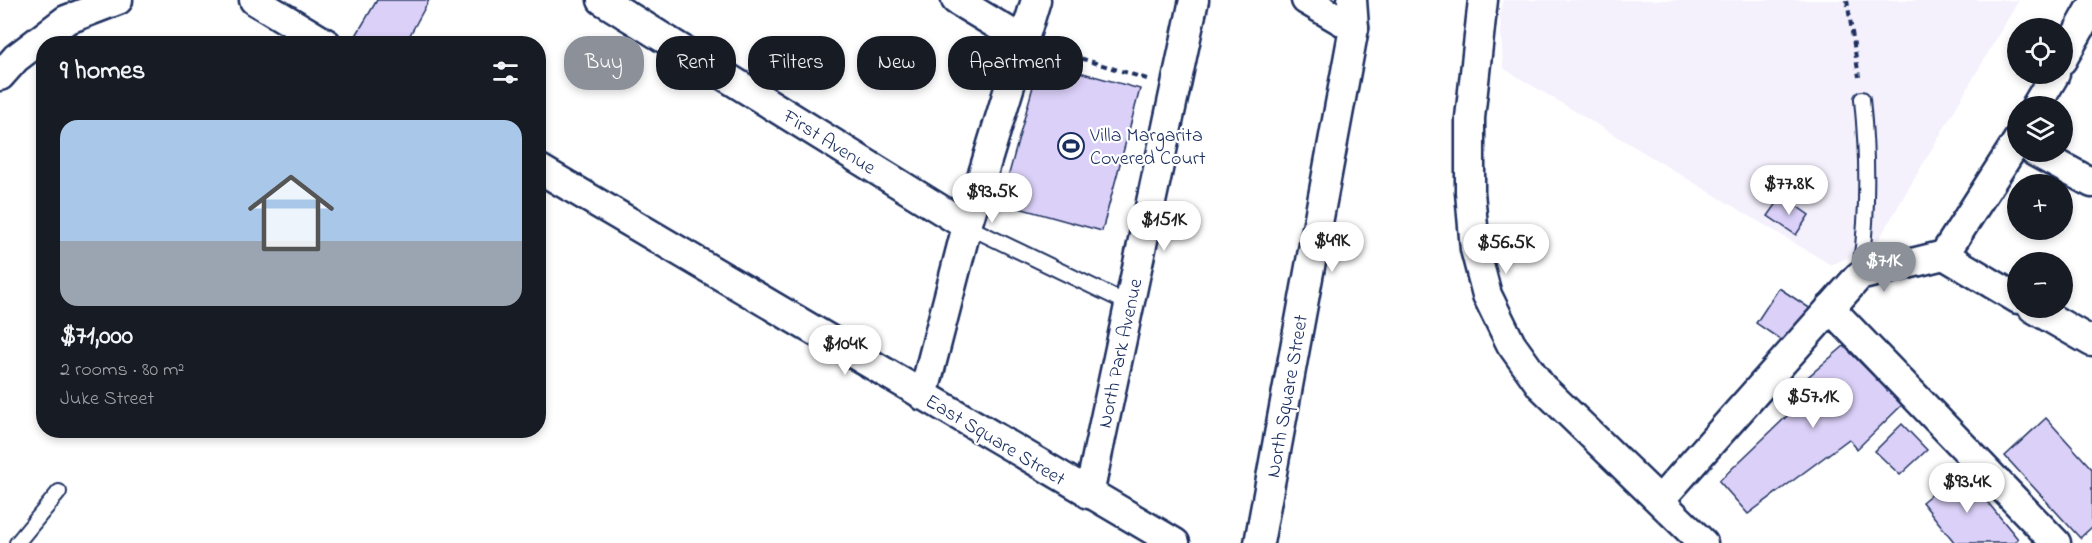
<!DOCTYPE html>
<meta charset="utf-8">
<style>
body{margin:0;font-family:"Indie Flower",sans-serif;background:#242831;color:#f1f3f6;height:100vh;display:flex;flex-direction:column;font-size:22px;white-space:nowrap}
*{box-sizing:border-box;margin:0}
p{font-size:20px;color:#9ea1a6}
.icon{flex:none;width:33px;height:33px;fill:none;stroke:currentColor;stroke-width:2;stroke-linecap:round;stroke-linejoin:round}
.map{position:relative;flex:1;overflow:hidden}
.details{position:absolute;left:36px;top:36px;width:510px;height:402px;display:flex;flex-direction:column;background:#171b24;border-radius:24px;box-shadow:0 3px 9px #0003}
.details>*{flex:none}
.hud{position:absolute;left:564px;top:36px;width:570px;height:54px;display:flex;gap:12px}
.controls{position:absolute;left:2007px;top:18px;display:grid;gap:12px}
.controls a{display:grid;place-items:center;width:66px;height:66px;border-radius:50%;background:#171b24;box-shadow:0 3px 9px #0003;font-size:30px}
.price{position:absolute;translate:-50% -51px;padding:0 14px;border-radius:21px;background:#fff;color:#222;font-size:20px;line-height:39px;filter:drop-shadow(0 2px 3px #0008)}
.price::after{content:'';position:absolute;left:50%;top:36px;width:18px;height:14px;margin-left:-9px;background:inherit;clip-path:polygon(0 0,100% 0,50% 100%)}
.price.selected{background:#8c9099;color:#fff}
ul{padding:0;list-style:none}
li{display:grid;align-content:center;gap:12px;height:318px;padding:0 24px}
li span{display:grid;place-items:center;height:186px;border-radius:18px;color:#555}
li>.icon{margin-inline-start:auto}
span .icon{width:108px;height:108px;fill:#fffc;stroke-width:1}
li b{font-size:26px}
h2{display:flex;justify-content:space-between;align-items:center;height:72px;padding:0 24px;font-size:26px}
.pill{padding:0 21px;border-radius:24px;background:#171b24;box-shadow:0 3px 9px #0003;font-size:21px;line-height:54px}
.pill.selected{background:#8c9099;color:#fff}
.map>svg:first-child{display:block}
.built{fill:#f4f1fd}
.building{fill:#dbd0f8;stroke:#1b2f5e;stroke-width:1.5}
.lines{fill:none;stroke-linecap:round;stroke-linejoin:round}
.lane-casing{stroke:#1b2f5e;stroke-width:18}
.street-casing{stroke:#1b2f5e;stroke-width:33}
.path{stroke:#1b2f5e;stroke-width:4;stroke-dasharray:6 4.5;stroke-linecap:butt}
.lane{stroke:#fff;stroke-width:14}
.street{stroke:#fff;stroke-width:28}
.labels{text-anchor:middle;stroke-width:4.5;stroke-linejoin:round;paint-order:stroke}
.poi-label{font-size:20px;fill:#1b2f5e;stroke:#fff;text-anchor:start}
.street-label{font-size:20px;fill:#1b2f5e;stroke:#fff}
</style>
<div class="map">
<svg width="2092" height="543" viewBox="0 0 2092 543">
<rect width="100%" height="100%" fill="#fff"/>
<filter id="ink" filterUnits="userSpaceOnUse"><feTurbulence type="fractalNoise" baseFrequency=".0167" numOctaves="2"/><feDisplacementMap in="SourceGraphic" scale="12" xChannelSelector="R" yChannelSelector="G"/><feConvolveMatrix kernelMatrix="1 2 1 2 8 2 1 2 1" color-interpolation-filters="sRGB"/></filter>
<g filter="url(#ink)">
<path class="built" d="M1503,0H2019L1875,246L1831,265L1503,68L1500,14Z"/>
<g class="building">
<path d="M377,0H429L405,44H351Z"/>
<path d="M1040,61L1140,89L1102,231L1001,203Z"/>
<path d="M1782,196L1809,215L1796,235L1768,216Z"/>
<path d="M1779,288L1811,309L1787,344L1756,323Z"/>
<path d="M1844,346L1902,405L1857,449L1849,439L1748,514L1719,481L1809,395L1802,382Z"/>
<path d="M2046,418L2092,469V527L2080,538L2005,456Z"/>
<path d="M1902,424L1927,450L1900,475L1875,451Z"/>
<path d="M1961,470L2018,539L2013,543H1955L1922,502Z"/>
</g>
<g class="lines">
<defs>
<g id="lane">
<path d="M967,226L1129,304"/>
<path d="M1859,276C1869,216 1868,159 1862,99"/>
<path d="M17,543L59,492"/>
</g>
<g id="street">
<path d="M254,0L327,44"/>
<path d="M602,0L967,226"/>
<path d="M956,0L1024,41"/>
<path d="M1306,0L1354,28"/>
<path d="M1483,0L1470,118V192L1475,249L1487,295L1511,344L1541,386L1703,543"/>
<path d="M2062,60L2092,7"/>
<path d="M0,76L16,58L66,20L118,0"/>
<path d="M2036,106L2055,74"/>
<path d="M2035,152L2092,183"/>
<path d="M538,168L1175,543"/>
<path d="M1944,255L2018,299"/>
<path d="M1830,308L2056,543"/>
<path d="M2033,308L2092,342"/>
<path d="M923,396L967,226L1036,0"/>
<path d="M1089,494L1194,0"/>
<path d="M1660,500L1859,276L1944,255L2018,140"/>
<path d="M1259,543L1354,28L1352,0"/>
</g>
</defs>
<use href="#lane" class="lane-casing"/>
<use href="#street" class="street-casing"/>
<g class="path">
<path d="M1847,0L1859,77"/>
<path d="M1051,49L1147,79"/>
</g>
<use href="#lane" class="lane"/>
<use href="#street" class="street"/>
</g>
</g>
<defs>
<symbol id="stadium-ring" viewBox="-11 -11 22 22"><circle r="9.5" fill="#fff" stroke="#1b2f5e" stroke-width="1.5"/><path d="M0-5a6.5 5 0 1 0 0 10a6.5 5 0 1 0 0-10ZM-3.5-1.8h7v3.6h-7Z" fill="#1b2f5e"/></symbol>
</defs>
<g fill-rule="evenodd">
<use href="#stadium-ring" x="1056" y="131" width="30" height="30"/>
</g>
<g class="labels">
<g class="poi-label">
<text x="1090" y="141">Villa Margarita<tspan x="1090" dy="23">Covered Court</tspan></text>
</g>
<g class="street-label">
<text transform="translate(830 141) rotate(32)" y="7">First Avenue</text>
<text transform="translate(1119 353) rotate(-78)" y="7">North Park Avenue</text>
<text transform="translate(1286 396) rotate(-80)" y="7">North Square Street</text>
<text transform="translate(996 439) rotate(31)" y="7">East Square Street</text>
</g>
</g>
</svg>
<div class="controls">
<a><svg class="icon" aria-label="locate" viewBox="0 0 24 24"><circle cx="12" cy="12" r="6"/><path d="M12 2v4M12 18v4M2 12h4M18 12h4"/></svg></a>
<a><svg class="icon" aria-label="layers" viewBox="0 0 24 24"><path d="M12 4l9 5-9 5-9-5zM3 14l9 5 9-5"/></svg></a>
<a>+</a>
<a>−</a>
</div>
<b class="price" style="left:1789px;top:216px">$77.8K</b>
<b class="price" style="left:992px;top:224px">$93.5K</b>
<b class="price" style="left:1164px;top:252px">$151K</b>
<b class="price" style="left:1332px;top:273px">$49K</b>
<b class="price" style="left:1506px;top:275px">$56.5K</b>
<b class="price selected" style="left:1884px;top:293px">$71K</b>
<b class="price" style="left:845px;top:376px">$104K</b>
<b class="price" style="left:1813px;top:429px">$57.1K</b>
<b class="price" style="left:1967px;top:514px">$93.4K</b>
<div class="hud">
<a class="pill selected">Buy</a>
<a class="pill">Rent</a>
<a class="pill">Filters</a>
<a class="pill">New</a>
<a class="pill">Apartment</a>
</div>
<section class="details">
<h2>9 homes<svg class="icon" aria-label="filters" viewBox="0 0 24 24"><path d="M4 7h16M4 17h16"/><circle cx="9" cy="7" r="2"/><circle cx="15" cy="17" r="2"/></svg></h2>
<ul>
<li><span style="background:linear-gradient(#a9c7e8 65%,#9aa5b1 0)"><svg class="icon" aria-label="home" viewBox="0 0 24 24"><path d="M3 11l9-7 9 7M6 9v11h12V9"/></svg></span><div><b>$71,000</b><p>2 rooms · 80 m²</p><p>Juke Street</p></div></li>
</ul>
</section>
</div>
